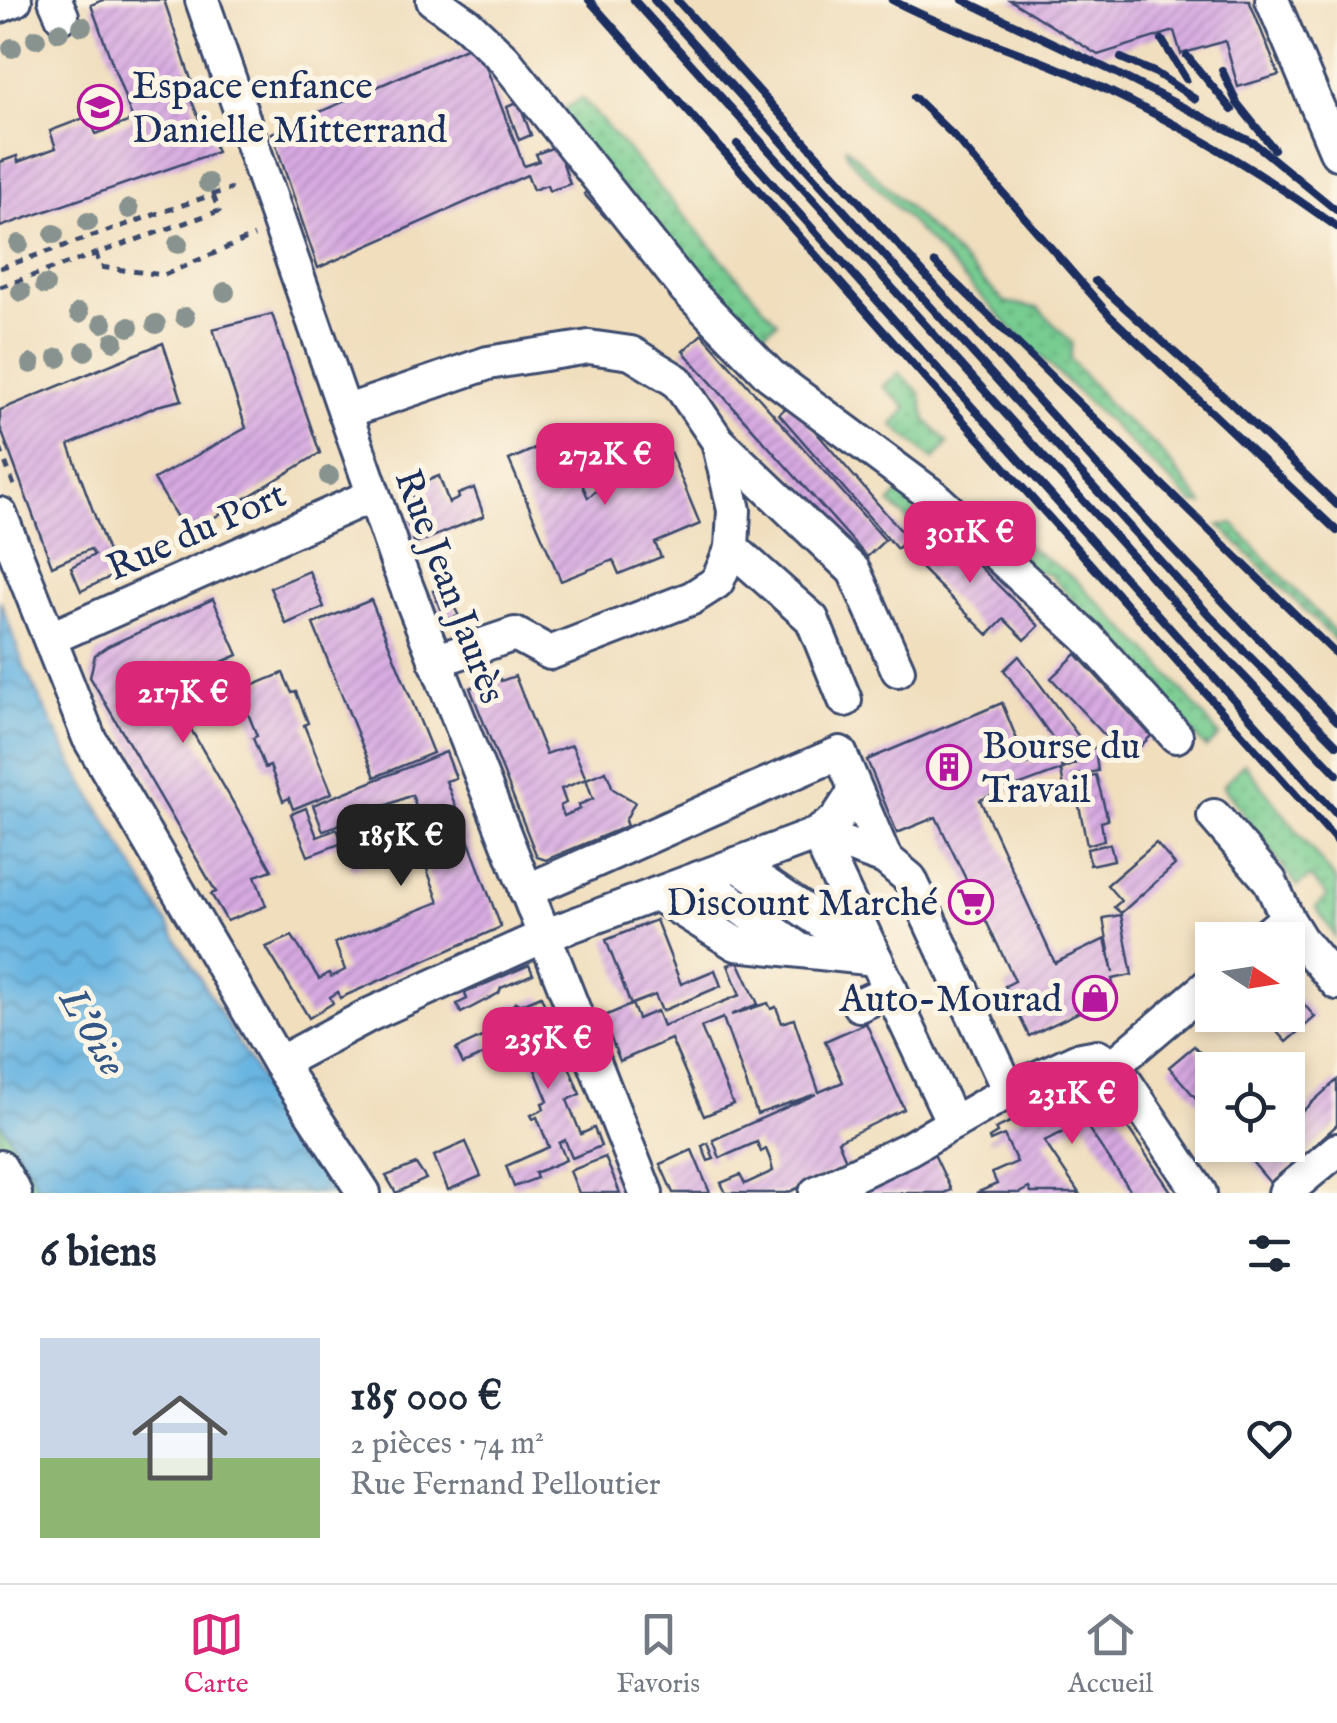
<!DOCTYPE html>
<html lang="fr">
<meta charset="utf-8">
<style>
body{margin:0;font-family:"IM FELL English",serif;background:#f6f6f7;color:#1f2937;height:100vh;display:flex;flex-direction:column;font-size:38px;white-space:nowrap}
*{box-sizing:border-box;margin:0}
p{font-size:32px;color:#747a83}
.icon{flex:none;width:55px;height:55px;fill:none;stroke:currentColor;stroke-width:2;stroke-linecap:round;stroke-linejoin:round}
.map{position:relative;height:1193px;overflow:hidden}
.details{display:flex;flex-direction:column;background:#fff;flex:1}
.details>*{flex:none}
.needle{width:65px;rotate:102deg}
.controls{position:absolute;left:1195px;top:922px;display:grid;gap:20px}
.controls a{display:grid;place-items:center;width:110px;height:110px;border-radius:0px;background:#fff;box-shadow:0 5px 15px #0003;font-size:50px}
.price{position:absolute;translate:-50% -85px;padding:0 22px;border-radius:20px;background:#db2777;color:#fff;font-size:32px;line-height:65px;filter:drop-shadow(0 2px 5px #0008)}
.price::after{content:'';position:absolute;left:50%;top:60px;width:30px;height:22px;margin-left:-15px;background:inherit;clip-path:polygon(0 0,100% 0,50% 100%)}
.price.active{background:#222;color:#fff}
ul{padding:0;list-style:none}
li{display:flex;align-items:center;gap:30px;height:250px;padding:0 40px}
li+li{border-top:2px solid #e0e1e3}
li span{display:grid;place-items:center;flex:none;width:280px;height:200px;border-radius:0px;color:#555}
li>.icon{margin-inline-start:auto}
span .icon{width:120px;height:120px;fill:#fffc;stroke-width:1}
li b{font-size:42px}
h2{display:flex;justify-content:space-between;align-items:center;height:120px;padding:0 40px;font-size:42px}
.menu{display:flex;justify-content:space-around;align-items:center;height:140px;border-top:2px solid #e0e1e3;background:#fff;font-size:28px;color:#747a83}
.menu a{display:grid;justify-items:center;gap:5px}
.menu .active{color:#db2777}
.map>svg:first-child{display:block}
.grass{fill:url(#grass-dots);stroke:#497e77;stroke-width:2.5}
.park{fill:url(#park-tufts);stroke:#497e77;stroke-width:2.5}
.water{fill:url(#water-waves);stroke:#4272a0;stroke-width:2.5}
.building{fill:url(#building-hatch)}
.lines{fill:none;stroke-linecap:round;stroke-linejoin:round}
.minor-casing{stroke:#3b496c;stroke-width:38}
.path{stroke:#3b496c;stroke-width:5;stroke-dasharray:8 8;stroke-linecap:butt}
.minor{stroke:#fff;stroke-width:32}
.rail{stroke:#1b2f5e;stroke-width:8}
.tree{fill:#88938f}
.labels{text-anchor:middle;stroke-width:10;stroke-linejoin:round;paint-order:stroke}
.poi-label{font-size:38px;fill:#1b2f5e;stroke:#fcf5e5;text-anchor:start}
.street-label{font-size:38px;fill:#1b2f5e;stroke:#fcf5e5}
.water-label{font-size:40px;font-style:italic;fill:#325786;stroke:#fcf5e5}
</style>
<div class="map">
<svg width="1337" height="1193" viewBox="0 0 1337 1193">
<defs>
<pattern id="grass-dots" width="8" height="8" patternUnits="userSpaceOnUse" patternTransform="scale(2.5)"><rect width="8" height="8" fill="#77cc90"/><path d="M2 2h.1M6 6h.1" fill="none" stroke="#61a679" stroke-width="1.8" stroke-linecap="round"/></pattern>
<pattern id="park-tufts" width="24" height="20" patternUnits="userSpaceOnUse" patternTransform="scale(2.5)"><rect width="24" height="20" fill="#77cc90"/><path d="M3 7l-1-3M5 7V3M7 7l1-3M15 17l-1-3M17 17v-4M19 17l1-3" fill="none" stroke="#61a679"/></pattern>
<pattern id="water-waves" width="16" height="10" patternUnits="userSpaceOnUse" patternTransform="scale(2.5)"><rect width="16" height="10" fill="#69b5e2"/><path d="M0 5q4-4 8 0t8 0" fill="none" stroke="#5694ba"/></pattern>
<pattern id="building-hatch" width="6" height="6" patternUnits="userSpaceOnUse" patternTransform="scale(2.5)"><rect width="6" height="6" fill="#d8aae2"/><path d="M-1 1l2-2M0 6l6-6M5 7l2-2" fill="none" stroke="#ae8bba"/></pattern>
</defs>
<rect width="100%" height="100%" fill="#fcf5e5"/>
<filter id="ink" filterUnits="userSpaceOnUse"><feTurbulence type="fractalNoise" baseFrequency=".01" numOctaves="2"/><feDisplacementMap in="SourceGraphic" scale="20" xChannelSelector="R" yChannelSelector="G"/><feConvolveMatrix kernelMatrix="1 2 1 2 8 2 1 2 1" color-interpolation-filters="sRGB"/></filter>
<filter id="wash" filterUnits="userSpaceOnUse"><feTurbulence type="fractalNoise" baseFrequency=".0048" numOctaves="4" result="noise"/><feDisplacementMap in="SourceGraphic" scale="40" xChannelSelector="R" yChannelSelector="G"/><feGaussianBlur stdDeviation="2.25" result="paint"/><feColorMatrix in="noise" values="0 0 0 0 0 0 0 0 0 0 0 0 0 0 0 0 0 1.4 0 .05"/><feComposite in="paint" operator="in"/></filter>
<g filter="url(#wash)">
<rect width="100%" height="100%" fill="#f0debd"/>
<g class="grass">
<path d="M582,98L777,322L754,341L697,280L557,115Z"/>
<path d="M845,146L1005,302L1038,308L1072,343L1070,359L1117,413L1157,447L1203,504L1193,503L1017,334L849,158Z"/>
<path d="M899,373L920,393L926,420L948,443L934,460L893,425L907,408L883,386Z"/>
<path d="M902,489L944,524L932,542L890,503Z"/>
<path d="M993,522L1075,579L1156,659L1220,736L1206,748L1049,574L1033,570L986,529Z"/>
<path d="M1233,524L1337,634V642L1219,525Z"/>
<path d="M1244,763L1337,882L1335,937L1316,907L1327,896L1310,877L1297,886L1223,786Z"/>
</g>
<path class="park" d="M0,1120L42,1193H0Z"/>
<path class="water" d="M0,600L25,669L74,766L265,1088L334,1193H42L0,1120Z"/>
<g id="blocks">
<g class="building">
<path d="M103,0H164L197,97L191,99L199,119L204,116L217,152L0,227V162L17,156L18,162L56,148L50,131L89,116L96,134L133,120L91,5Z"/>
<path d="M1010,0H1249L1279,75L1238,87L1225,41L1181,54L1174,31L1098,55Z"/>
<path d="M477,43L524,166L539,161L536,154L557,146L570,184L549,191L547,185L533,190L527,175L318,268L272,133Z"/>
<path d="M519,102L531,135L519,140L507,107Z"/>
<path d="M592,186L614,210L606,218L584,194Z"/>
<path d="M272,314L320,453L187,534L154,479L246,428L213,329Z"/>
<path d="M702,334L885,540L867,557L683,351Z"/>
<path d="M163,343L182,400L157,406L69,445L116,574L81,591L71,567L94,555L90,549L52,566L0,427V410Z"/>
<path d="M791,403L908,539L897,549L779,414Z"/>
<path d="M562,437L588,498L600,487L628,480L618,456L664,437L700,524L655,543L661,557L619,574L613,560L561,581L509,460Z"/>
<path d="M439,476L449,503L459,498L458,494L474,488L484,516L415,544L406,520L419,515L409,488Z"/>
<path d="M940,527L1039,626L1025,640L1004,619L988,635L910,557Z"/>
<path d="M309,571L324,607L286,624L270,588Z"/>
<path d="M443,587L459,616L445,621L433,591Z"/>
<path d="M213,599L238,655L166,686L272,870L255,876L266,906L227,921L211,894L216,892L90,677L95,655L108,646Z"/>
<path d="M371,600L433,753L375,777L313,624Z"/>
<path d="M1076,654L1151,736L1127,759L1051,678Z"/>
<path d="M1019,656L1088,749L1101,747L1102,754L1096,756L1098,771L1073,776L1074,779L1096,775L1108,820L1101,822L1104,840L1087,845L1076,791L1065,793L1061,770L980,800L1055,963L1105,939L1113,973L1103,918L1121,915L1132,975L1112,979L1115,995L1029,1036L1005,986L1015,981L936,817L897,833L867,760L1002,703L1027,764L1056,752L1063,769L1075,764L1073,752L1064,754L1004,670Z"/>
<path d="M283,673L292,693L296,692L308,723L304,725L332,793L293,809L289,798L283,801L270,766L265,768L253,738L257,736L239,691Z"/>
<path d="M499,676L501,681L515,676L546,754L572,745L586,779L561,789L566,803L560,806L564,816L580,809L578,805L593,799L586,779L606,771L613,789L635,802L625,821L627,826L546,860L537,857L470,688Z"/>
<path d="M446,752L456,778L446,781L501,927L340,998L338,992L330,997L333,1003L309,1018L266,947L292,936L319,979L329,973L331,977L345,970L335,943L439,902L418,845L378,861L371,843L416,825L419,833L433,830L427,815L408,822L405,816L418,811L412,795L323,831L313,805Z"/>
<path d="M306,808L317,837L337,829L340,836L399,812L404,824L364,840L372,861L352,869L342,843L308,856L291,814Z"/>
<path d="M1156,843L1175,865L1121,913L1114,907L1121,901L1107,885Z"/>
<path d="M1110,844L1114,860L1090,865L1087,849Z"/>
<path d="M656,920L681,984L715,970L721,986L662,1011L655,995L632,1004L638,1019L657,1011L663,1026L740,995L728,965L738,961L758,1004L731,1015L768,1003L771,1009L776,1007L782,1023L794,1019L819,1092L843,1082L825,1041L866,1023L904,1109L838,1141L848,1165L787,1193H726L721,1183L740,1175L745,1184L773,1171L770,1159L766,1149L761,1152L757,1142L720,1158L713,1140L816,1094L757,1114L723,1018L701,1027L733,1104L704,1116L671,1039L620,1061L602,1017L631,1005L606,940Z"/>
<path d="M529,965L533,974L501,988L499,993L461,1013L457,1004L467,999L465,993Z"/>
<path d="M1288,986L1315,1017L1286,1042L1262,1015H1288Z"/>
<path d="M541,996L580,1094L567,1100L581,1134L594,1128L601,1146L572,1158L565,1140L559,1143L566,1160L535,1173L537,1178L514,1187L506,1166L549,1147L537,1117L533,1119L531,1115L544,1109L542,1103L548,1101L522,1038L517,1040L506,1011L516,1002L520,1005Z"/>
<path d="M486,1035L492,1051L463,1064L456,1049Z"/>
<path d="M1194,1046L1216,1070H1212V1117L1169,1067Z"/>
<path d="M1337,1080V1125L1271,1184L1249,1158L1263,1145H1288V1124Z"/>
<path d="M1090,1084L1099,1085L1172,1193H1132L1084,1122L1044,1141L1079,1193H1031L1029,1188L1019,1193H976L997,1184L992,1173L1017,1162L1004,1135L990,1141L989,1138L997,1133L995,1129Z"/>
<path d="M466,1142L481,1176L448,1190L434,1156Z"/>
<path d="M708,1143L714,1159L708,1161L702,1146Z"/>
<path d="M692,1150L710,1193H673L660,1164Z"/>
<path d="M934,1154L951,1190L944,1193H851Z"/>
<path d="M605,1157L620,1193H579L570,1171Z"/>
<path d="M416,1164L426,1179L396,1193L386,1176Z"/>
</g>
</g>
</g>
<g filter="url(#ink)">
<use href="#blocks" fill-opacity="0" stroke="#3b496c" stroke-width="2.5"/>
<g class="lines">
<defs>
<g id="minor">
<path d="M55,0L62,16"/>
<path d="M202,0L398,565L646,1193"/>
<path d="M433,0L467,24L504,59L686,289L770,375L933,496L1087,637L1176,736"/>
<path d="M1272,0L1337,153"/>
<path d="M0,6L15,0"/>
<path d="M345,412L488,363L589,347L631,353L677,381L718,441L734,510L732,548L717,582L692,598L550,653L515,634L435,661"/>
<path d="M718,441L854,571L898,670"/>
<path d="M0,514L89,738L279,1063L364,1193"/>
<path d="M732,548L812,619L845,700"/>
<path d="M51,638L373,495"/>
<path d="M1214,816L1270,881L1287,918L1261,940"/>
<path d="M817,834L885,858L910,879L1009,1091"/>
<path d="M817,834L953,1123"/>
<path d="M736,864L872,956"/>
<path d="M699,878L797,948"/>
<path d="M526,891C631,846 734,797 840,753L885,858"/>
<path d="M656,894L736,944L876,959"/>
<path d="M1287,918L1300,939L1337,983"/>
<path d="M859,1005L891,990"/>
<path d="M279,1063L369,1015L544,936L817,834L836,820L855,791"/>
<path d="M1114,1065L1212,982"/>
<path d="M0,1167L15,1193"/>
<path d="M816,1193L908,1149L1009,1091L1076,1060L1098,1056L1114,1065L1200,1193"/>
<path d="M1285,1193L1337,1150"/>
</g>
</defs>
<use href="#minor" class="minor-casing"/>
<g class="path">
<path d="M96,253L100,267L164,275L254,236"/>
<path d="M0,268L232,188"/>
<path d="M0,287L219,211L213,195"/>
<path d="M0,448L16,491"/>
</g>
<use href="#minor" class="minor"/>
<g class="rail">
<path d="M589,0L1337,841"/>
<path d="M634,0L1183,612L1337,774"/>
<path d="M654,0L1210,616L1337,745"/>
<path d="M677,0L1171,547L1337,721"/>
<path d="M892,0C951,31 1016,49 1077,76C1167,117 1257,169 1337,227"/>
<path d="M963,0L1114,72L1254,143L1336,210"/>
<path d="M1162,40L1186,79"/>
<path d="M1187,56L1232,110"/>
<path d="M1121,58L1156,73L1195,99"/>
<path d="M1222,70L1237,103L1274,149"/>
<path d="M914,97L953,135L1111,317L1337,531"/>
<path d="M737,144L1337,815"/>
<path d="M935,263L1337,655"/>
<path d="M1095,281L1231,403L1337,505"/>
</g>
</g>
<g class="tree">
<circle cx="82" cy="26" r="10"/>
<circle cx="59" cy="32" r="10"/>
<circle cx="36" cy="39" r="10"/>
<circle cx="12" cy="48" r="10"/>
<circle cx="208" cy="183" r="10"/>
<circle cx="129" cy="209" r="10"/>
<circle cx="88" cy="222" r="10"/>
<circle cx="54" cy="234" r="10"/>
<circle cx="19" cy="244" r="10"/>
<circle cx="178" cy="244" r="10"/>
<circle cx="45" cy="285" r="10"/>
<circle cx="21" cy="292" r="10"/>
<circle cx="225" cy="292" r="10"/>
<circle cx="79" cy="313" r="10"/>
<circle cx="185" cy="317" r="10"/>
<circle cx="103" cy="323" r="10"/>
<circle cx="156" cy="324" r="10"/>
<circle cx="129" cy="327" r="10"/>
<circle cx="114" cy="341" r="10"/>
<circle cx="85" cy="351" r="10"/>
<circle cx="58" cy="358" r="10"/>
<circle cx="31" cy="364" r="10"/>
<circle cx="329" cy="476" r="10"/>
</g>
</g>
<defs>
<symbol id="school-ring" viewBox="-11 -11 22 22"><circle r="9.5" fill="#fcf5e5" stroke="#b5179e" stroke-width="1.5"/><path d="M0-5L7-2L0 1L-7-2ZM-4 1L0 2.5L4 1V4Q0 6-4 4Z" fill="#b5179e"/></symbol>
<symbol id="building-ring" viewBox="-11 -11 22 22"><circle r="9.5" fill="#fcf5e5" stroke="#b5179e" stroke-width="1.5"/><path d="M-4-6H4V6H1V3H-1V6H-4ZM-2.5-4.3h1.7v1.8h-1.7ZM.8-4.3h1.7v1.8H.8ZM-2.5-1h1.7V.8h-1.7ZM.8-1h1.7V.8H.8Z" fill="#b5179e"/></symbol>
<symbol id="supermarket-ring" viewBox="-11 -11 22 22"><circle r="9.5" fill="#fcf5e5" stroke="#b5179e" stroke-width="1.5"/><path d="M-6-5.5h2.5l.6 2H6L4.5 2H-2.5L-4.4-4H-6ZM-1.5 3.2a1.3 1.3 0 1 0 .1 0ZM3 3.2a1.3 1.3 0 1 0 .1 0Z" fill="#b5179e"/></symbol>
<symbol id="shop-ring" viewBox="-11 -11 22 22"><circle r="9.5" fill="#fcf5e5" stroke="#b5179e" stroke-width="1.5"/><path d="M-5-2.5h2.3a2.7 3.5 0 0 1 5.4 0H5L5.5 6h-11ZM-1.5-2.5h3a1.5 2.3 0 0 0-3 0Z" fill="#b5179e"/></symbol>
</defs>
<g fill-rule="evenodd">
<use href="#school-ring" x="75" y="82" width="50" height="50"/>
<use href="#building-ring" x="924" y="742" width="50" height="50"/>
<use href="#supermarket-ring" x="946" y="877" width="50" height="50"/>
<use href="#shop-ring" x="1070" y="973" width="50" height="50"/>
</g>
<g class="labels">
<g class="poi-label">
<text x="132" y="98">Espace enfance<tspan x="132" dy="44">Danielle Mitterrand</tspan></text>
<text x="982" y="758">Bourse du<tspan x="982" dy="44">Travail</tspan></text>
<text x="938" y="915" text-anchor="end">Discount Marché</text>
<text x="1062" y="1011" text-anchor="end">Auto-Mourad</text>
</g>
<g class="street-label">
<text transform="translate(196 530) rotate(-24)" y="13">Rue du Port</text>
<text transform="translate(451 586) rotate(69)" y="13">Rue Jean Jaurès</text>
</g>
<g class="water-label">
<text transform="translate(94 1031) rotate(60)" y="14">L'Oise</text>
</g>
</g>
</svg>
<div class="controls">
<a><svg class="needle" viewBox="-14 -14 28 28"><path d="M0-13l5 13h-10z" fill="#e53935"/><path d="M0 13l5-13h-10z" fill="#747a83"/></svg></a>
<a><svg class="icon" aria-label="locate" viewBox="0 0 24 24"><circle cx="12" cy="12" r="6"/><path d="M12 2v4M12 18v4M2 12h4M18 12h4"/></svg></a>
</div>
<b class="price" style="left:605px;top:508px">272K €</b>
<b class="price" style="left:970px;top:586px">301K €</b>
<b class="price" style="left:183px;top:746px">217K €</b>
<b class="price active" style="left:401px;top:889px">185K €</b>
<b class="price" style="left:548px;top:1092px">235K €</b>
<b class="price" style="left:1072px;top:1147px">231K €</b>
</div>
<section class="details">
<h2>6 biens<svg class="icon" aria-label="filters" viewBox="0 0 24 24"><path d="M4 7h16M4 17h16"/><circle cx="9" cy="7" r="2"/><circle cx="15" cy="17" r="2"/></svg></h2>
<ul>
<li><span style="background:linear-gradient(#c9d6e8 60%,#8fb573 0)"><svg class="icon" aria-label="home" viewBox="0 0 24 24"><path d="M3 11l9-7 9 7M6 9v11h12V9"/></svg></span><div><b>185 000 €</b><p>2 pièces · 74 m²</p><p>Rue Fernand Pelloutier</p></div><svg class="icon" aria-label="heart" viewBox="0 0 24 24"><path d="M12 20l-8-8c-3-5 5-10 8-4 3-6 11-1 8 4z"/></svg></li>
</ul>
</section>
<nav class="menu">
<a class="active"><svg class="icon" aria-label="map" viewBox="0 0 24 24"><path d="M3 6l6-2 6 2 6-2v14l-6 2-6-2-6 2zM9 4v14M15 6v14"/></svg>Carte</a>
<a><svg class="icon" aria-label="saved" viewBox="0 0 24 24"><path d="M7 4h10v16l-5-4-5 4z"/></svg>Favoris</a>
<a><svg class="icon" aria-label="home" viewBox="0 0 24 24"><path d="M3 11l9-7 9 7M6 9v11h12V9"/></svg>Accueil</a>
</nav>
